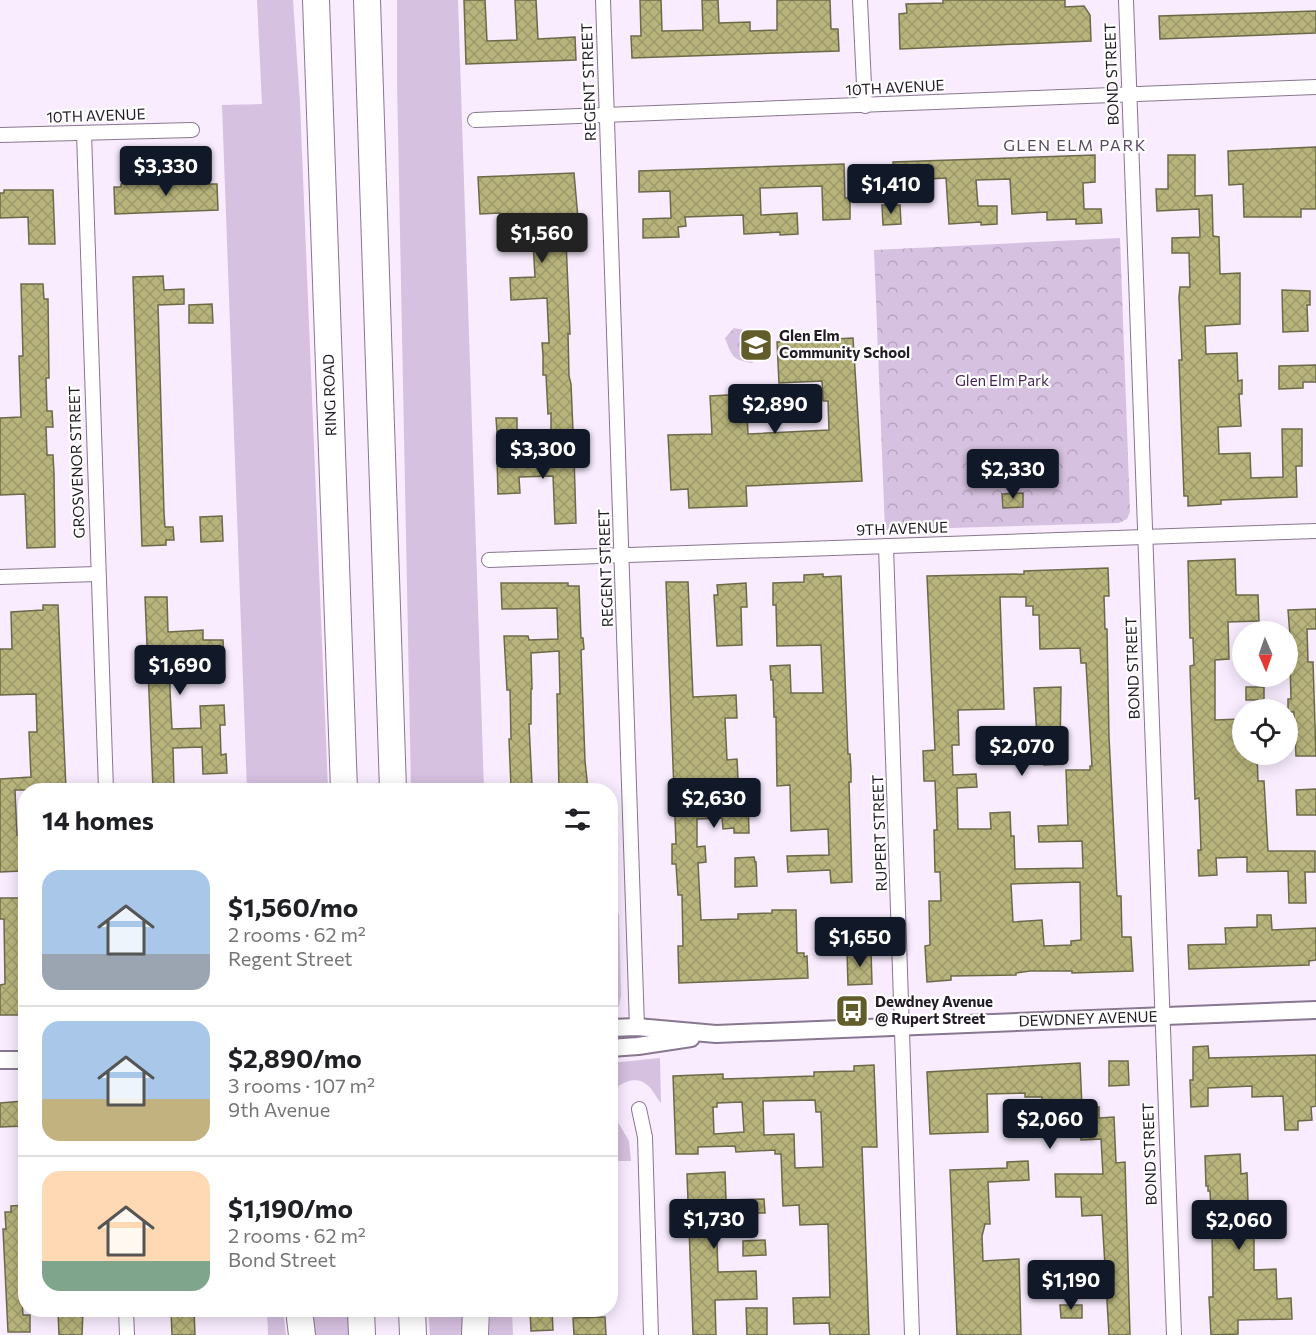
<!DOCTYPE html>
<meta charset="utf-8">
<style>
body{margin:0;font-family:Commissioner,sans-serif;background:#f6f6f6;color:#202124;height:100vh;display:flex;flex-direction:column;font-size:22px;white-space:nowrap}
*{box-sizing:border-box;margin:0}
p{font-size:20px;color:#757577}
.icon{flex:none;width:33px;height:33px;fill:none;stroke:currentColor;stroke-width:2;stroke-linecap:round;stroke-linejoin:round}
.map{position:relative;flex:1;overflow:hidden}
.drawer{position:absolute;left:18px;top:783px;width:600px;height:534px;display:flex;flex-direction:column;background:#fff;border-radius:24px;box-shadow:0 3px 15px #0003}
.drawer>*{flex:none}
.needle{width:39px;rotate:178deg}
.buttons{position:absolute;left:1232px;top:621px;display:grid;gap:12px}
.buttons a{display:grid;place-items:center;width:66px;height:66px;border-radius:50%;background:#fff;box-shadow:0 3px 15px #0003;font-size:30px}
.price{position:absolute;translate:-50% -51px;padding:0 14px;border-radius:6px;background:#111827;color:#fff;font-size:20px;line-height:39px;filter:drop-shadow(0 2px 3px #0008)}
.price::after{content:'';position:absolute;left:50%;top:36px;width:18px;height:14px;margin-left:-9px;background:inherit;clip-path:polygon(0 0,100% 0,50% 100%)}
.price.on{background:#222;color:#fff}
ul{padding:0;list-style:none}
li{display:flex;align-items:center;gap:18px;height:150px;padding:0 24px}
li+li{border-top:2px solid #e0e0e0}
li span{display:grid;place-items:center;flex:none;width:168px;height:120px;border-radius:18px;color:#555}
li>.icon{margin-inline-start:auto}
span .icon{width:72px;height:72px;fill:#fffc;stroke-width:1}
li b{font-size:26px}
h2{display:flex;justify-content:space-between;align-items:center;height:72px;padding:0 24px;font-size:26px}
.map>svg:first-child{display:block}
.green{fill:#d6c1e0}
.park{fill:url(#park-crowns)}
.building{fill:url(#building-cross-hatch);stroke:#6c6949;stroke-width:1.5;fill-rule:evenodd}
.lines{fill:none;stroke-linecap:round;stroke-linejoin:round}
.minor-casing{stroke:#897691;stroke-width:16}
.tertiary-casing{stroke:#897691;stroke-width:20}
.motorway-casing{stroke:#897691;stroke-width:28}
.minor{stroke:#fff;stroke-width:14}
.tertiary{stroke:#fff;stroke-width:16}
.motorway{stroke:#fff;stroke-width:26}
.labels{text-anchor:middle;stroke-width:4.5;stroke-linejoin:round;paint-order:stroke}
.street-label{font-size:15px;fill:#221b26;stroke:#fff}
.poi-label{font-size:15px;font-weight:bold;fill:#221b26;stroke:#fff;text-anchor:start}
.park-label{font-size:15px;fill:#471f57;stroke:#fff}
.neighbourhood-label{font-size:16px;letter-spacing:1.5px;fill:#5a4862;stroke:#fff}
</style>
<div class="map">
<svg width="1316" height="1335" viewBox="0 0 1316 1335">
<defs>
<pattern id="park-crowns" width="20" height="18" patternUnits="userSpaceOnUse" patternTransform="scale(1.5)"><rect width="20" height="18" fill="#d6c1e0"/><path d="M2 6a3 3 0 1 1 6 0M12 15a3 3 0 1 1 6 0" fill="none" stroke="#b7a5c0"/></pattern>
<pattern id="building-cross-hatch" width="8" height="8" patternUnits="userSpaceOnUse" patternTransform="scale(1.5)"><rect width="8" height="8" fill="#b8b47c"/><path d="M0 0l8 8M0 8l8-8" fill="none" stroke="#9e9a6b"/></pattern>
</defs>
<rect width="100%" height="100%" fill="#f8ecfe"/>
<g class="green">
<path d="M257,0H293L300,103L328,790H247L222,105L262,104Z"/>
<path d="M397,0H458L484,790H411L397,80Z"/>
<path d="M619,914L621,995L619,1006L614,1013H611V915Z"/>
<path d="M660,1058L661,1103C656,1097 652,1088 646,1084C634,1075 616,1084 611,1096V1063Z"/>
<path d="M610,1109L629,1141L631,1161H611Z"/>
<path d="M267,1310H283L286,1335H268Z"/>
<path d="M308,1310H348V1335H311Z"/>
<path d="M428,1310H467L466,1335H430Z"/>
<path d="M490,1310H512L513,1335H489Z"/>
</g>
<g class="park">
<path d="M1120,238L1130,512L1127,519L1119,523L885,530L874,250Z"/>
<path d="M734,328L755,332L760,338L758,357L752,363C732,360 732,356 725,338Z"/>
</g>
<g class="building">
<path d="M464,0H485L487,41L517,40L515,0H536L538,39L575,37L576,60L466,64Z"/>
<path d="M640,0H661L662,31L703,30L702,0H718L719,23L750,22V31L777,30V0H830L831,29H838L839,51L632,58L631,36H641Z"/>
<path d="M943,0H1065V7L1084,6L1090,15L1091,41L900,49L899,14L907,13L906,4L943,3Z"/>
<path d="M1316,11V33L1160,39L1159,16Z"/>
<path d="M1316,147V209H1301V217H1244L1243,184L1229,185L1228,151Z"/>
<path d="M1095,155V182L1083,183L1084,209H1101L1102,223L1076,224V219L1047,220V212L1012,214L1010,179L976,180L978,206H997V224L981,225V222L949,224L946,178L912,180V189L894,190L893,162Z"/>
<path d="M1168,155H1195V196L1212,195L1213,236L1219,237L1220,274L1240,273V324L1205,326L1206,354L1237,353L1238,381L1242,380V394H1239L1241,426L1218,427L1219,454L1250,453L1251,478L1283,477L1282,429H1302V466H1296L1297,497L1221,500V504L1188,506V496H1184L1179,360H1182L1179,297L1180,287H1190L1189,253H1172V238L1200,237L1199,209L1157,211L1156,189H1168Z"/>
<path d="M844,164L845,198H850V219L823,220L822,186L760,188L761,215L797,213L798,234L780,235V232L744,234L743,215L685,217L686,226L678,227L679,237L643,238V219L671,218L670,191L639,192V171Z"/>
<path d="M574,173L580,241H566L570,334H568L569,376L571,384L573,431H551V413L548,414L546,375H543V355L542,343H549L547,298L511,300L510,278L535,277L533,240L501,241L500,213L480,214L478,177Z"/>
<path d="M208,181V184H217L218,210L115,214L114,187H121V184Z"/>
<path d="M4,190H53L55,244H29L28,217L0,218V193H4Z"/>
<path d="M882,205H900L901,224L883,225Z"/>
<path d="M163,276L164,290L184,289V304L158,305L164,513L165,527H173L174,540H166V545L142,546L133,277Z"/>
<path d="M21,284H43L44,299H48L49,378H46L47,411H52L53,427H46L47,455H53L54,473L55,547L27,548L25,494L0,495V418L21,417L19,356H23Z"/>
<path d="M1282,290L1310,291V305H1307L1308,331L1283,332Z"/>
<path d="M212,304L213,323H189V305Z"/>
<path d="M853,338L862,481L746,486L747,506L689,508L688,489L671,490L668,435L712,434L710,396L746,394L748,434L829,430L828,401H823L822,381L779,383L777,342Z"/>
<path d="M1316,365V382H1303V388L1279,389V366Z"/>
<path d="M496,418H517V432H497Z"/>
<path d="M574,455L576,523L555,524L553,476L519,477L520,493L498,494L497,458Z"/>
<path d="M1023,493V507L1003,508L1002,494Z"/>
<path d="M222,516L223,541L201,542L200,517Z"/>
<path d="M1235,559L1236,595H1258L1259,621L1228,622L1229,659L1215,660V720L1242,719V754H1257L1258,781H1264L1268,851H1315V872H1305L1306,903H1289L1288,871L1247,872V857L1216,858L1217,875L1199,876L1198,850H1201L1199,798L1195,799L1191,698L1190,666L1194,665L1193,638H1190L1188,561Z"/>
<path d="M1108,568L1109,596H1104L1105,629H1107L1109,737L1117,896H1121L1122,937H1131L1133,971L1072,973V971H1030L1016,973V975L951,976V980L927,982L925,946L930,945L929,901H941L940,872H935L934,830H937L935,781H924L923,751L935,750L927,576L1024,574V571ZM1000,597H1026V606H1033V615H1039L1040,649L1080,648L1081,663H1086L1092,766H1090V770H1066L1068,825L1038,826L1039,842L1082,841L1083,868L1015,869L1014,836H1011L1010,812L990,813L991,829H958L957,788L977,787L976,774L953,775L952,745H959L958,710L1004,709ZM1080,882L1081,940L1071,941V945L1044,946L1042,920L1013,922L1011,884Z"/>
<path d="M823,574V577L841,576L848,754H850L851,770V782H849L852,882L831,883L830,870L788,872L787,856L829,855L828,829L791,831L790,785L777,786L776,717H774L773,680H771L770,666L790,665L791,693H823L821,645L777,646L776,605H773V583L804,582V575Z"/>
<path d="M666,582H688L693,697L736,695L737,718H725L727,760L737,759L739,798H748L749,833H734V828L723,829L722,818L697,819V847L705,846L706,862L698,863L701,920L738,919V914L772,913V910H796L797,953H804V957L807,956L808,978L679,983L678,946H683L682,895H678L676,864H672V844H676Z"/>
<path d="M501,583H568V586H579L581,638H583L584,649L581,650L585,761L588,790H559L557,694H560L559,651L531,653L532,689H531V724H529L532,785L511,787L509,739H511L510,690H507L504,636H528L529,640L558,639L557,608L502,609Z"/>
<path d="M746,583L747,607H741L742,645L717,646L714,595H718L717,585Z"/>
<path d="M145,597H167L168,632L203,630V640H223L225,677L199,678L198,650L170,651V691L172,729L201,728L200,706L224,705L225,725H220L221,755L226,754L227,773L203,774L202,747L173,748L174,788H153Z"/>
<path d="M43,605H58L66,790H15L17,835H20L21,871L0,872V779L31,777L29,732H37L36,694L0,695V649H12L11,612L43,610Z"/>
<path d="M1316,609V629H1307L1308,662H1313L1316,756H1296L1294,712H1288V699H1291L1290,662H1292L1288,610Z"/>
<path d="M1061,687L1060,751H1062V764L1044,765L1043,737H1037L1034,688Z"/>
<rect x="1246" y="687" width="18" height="13"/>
<path d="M1316,789V815H1297L1296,790Z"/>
<path d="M754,857L755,862H756L757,886L735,887V858Z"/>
<path d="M0,898H22L26,1008L21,1009V1015H0V985L5,984L4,919H0Z"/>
<path d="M1257,915H1271L1272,930L1316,928V960L1309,961V965L1189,969L1188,945L1226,944L1225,928L1257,927Z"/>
<path d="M871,950L872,984L848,985L847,951Z"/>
<path d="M1208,1046L1209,1058L1316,1055V1106L1311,1107L1312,1120L1298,1121V1130H1285L1283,1096L1252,1097V1086L1208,1088V1106L1191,1107L1190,1080H1193V1047Z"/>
<path d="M1109,1061H1128L1129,1085L1109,1086Z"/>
<path d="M1080,1063L1082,1107H1099V1118L1114,1117L1116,1163L1125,1162L1130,1335H1109L1102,1215L1082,1216L1081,1197H1056L1055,1174H1103L1101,1139L1081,1140V1124L1043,1126L1042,1097H1025V1093L987,1094L988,1132L930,1134L927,1072Z"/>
<path d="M874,1065L877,1147H862L869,1335H830L829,1323L794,1324L793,1298L830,1297L828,1224L800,1225L799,1205L783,1206L781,1154H775V1150L736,1152L735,1146L698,1147V1154H676L673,1076L723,1074V1079L814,1076V1072L854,1071V1066ZM815,1100L816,1112H821L823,1167L795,1168L794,1134L764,1135L763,1101ZM742,1102L744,1132L714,1134L713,1107H717V1103Z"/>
<path d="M23,1101L24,1126L0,1127V1103Z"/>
<path d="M1240,1154L1241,1174L1247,1173L1248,1201H1279V1220H1254V1270L1276,1269L1277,1299L1291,1298L1292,1319L1238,1320V1334L1211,1335L1209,1297H1213L1212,1229L1210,1191H1208V1186H1206L1205,1156Z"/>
<path d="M1028,1161L1029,1180L988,1182L990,1224H985L982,1236L983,1261L1019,1259L1021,1335H957L950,1170L1007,1168V1162Z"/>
<path d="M725,1172L726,1200L764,1199L765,1213H716L718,1272L756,1271L757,1299L715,1300L716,1335H693L687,1174Z"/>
<path d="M26,1205V1283H21L23,1315H30V1332H8L3,1229H6L5,1212H11V1206Z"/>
<path d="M765,1240L766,1255L743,1256V1241Z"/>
<path d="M1060,1305H1082V1318H1061Z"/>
<path d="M746,1308H767V1335H747Z"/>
<path d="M58,1310H83L82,1335H59Z"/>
<path d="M171,1310H194L195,1335H172Z"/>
<path d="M530,1310H552L553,1330L531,1331Z"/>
<path d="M605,1317L606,1335H574L573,1318Z"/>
</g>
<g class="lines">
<defs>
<g id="minor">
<path d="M603,0L637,1027"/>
<path d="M860,0L865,106"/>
<path d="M1126,0L1174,1335"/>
<path d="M475,120L1316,87"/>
<path d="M84,133L106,790"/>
<path d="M0,135L192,130"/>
<path d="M886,546L912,1335"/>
<path d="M489,560L1316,531"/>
<path d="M0,577L97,574"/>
<path d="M639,1109L645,1137L651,1335"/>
<path d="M126,1310L127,1335"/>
</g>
<g id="tertiary">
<path d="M610,1028L637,1027L716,1034L1316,1010"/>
<path d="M610,1048L638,1046L691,1038"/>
<path d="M0,1060H26"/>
</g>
<g id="motorway">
<path d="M316,0L344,790"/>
<path d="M367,0L393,790"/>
<path d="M299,1310L302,1335"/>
<path d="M361,1310L362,1335"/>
<path d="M412,1310L413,1335"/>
<path d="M475,1335L476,1310"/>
</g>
</defs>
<use href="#minor" class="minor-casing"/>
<use href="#tertiary" class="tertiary-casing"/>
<use href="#motorway" class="motorway-casing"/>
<use href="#minor" class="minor"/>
<use href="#tertiary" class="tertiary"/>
<use href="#motorway" class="motorway"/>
</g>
<defs>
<symbol id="school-square" viewBox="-11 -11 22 22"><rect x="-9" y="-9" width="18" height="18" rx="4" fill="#615c29" stroke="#fff"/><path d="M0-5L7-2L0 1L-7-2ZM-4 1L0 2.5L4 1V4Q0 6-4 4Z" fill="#fff"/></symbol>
<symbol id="bus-square" viewBox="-11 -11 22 22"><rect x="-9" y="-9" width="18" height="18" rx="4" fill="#615c29" stroke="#fff"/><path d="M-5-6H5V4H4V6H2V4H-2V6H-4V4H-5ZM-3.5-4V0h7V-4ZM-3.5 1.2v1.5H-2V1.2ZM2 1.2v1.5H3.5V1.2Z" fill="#fff"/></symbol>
</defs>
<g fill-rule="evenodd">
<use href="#school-square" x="737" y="326" width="38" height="38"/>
<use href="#bus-square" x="833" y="992" width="38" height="38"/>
</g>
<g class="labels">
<g class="street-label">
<text transform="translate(1112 74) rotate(-92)" y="5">BOND STREET</text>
<text transform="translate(589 82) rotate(-92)" y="5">REGENT STREET</text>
<text transform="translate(895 88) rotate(-3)" y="5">10TH AVENUE</text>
<text transform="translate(96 116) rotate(-2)" y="5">10TH AVENUE</text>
<text transform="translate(330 395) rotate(-92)" y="5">RING ROAD</text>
<text transform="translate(77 462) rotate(-92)" y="5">GROSVENOR STREET</text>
<text transform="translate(902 529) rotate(-2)" y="5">9TH AVENUE</text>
<text transform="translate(606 568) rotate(-92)" y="5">REGENT STREET</text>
<text transform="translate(1133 668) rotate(-92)" y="5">BOND STREET</text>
<text transform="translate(880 833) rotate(-92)" y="5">RUPERT STREET</text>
<text transform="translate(1088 1019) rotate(-2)" y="5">DEWDNEY AVENUE</text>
<text transform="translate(1150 1154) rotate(-92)" y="5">BOND STREET</text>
</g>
<g class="poi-label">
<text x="779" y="341">Glen Elm<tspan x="779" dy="17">Community School</tspan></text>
<text x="875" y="1007">Dewdney Avenue<tspan x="875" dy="17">@ Rupert Street</tspan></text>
</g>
<g class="park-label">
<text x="1002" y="386">Glen Elm Park</text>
</g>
<g class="neighbourhood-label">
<text x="1075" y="151">GLEN ELM PARK</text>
</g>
</g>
</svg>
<div class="buttons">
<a><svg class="needle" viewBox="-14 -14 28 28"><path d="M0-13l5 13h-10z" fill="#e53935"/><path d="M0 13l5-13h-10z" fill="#757577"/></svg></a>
<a><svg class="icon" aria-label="locate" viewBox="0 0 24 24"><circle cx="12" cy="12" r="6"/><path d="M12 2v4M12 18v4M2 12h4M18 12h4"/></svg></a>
</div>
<b class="price" style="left:166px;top:197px">$3,330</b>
<b class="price" style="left:891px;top:215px">$1,410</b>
<b class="price on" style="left:542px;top:264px">$1,560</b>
<b class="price" style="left:775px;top:435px">$2,890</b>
<b class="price" style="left:543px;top:480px">$3,300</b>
<b class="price" style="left:1013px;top:500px">$2,330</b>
<b class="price" style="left:180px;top:696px">$1,690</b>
<b class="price" style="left:1022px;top:777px">$2,070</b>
<b class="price" style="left:714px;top:829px">$2,630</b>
<b class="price" style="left:860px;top:968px">$1,650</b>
<b class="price" style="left:1050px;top:1150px">$2,060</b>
<b class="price" style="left:714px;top:1250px">$1,730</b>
<b class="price" style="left:1239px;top:1251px">$2,060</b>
<b class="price" style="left:1071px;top:1311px">$1,190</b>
<section class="drawer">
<h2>14 homes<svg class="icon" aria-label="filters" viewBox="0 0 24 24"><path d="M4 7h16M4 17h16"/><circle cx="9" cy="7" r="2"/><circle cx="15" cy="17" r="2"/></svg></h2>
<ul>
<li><span style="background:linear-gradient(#a9c7e8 70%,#9aa5b1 0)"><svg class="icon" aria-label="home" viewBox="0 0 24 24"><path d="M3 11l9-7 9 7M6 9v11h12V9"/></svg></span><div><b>$1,560/mo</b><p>2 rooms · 62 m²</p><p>Regent Street</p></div></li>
<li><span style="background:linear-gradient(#a9c7e8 65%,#c2b280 0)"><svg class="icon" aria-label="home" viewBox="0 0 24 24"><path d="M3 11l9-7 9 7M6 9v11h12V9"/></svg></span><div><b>$2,890/mo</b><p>3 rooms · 107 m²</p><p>9th Avenue</p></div></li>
<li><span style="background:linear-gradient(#ffd9b3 75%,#7fa58c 0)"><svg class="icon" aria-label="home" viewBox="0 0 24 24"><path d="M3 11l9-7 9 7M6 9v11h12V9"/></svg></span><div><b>$1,190/mo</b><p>2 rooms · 62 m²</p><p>Bond Street</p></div></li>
</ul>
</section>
</div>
